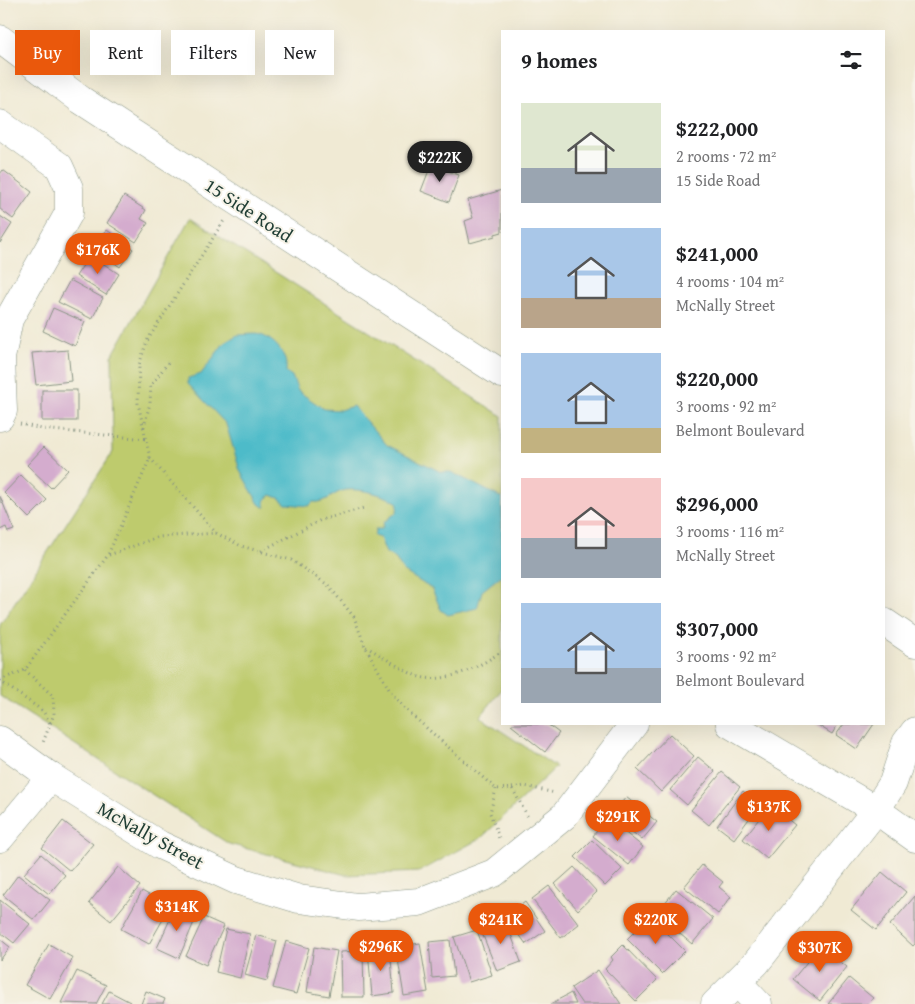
<!DOCTYPE html>
<meta charset="utf-8">
<style>
body{margin:0;font-family:"Gentium Book Plus",serif;background:#f2f2f2;color:#202124;height:100vh;display:flex;flex-direction:column;font-size:19px;white-space:nowrap}
*{box-sizing:border-box;margin:0}
p{font-size:16px;color:#757577}
.icon{flex:none;width:28px;height:28px;fill:none;stroke:currentColor;stroke-width:2;stroke-linecap:round;stroke-linejoin:round}
.map{position:relative;flex:1;overflow:hidden}
.side{position:absolute;left:501px;top:30px;width:384px;height:695px;display:flex;flex-direction:column;background:#fff;border-radius:0px;box-shadow:0 5px 20px #0002}
.side>*{flex:none}
.guide{position:absolute;left:15px;top:30px;width:411px;height:45px;display:flex;gap:10px}
.price{position:absolute;translate:-50% -42px;padding:0 11px;border-radius:18px;background:#ea580c;color:#fff;font-size:16px;line-height:32px;filter:drop-shadow(0 1px 2px #0008)}
.price::after{content:'';position:absolute;left:50%;top:30px;width:15px;height:11px;margin-left:-8px;background:inherit;clip-path:polygon(0 0,100% 0,50% 100%)}
.price.current{background:#222;color:#fff}
ul{padding:0;list-style:none}
li{display:flex;align-items:center;gap:15px;height:125px;padding:0 20px}
li span{display:grid;place-items:center;flex:none;width:140px;height:100px;border-radius:0px;color:#555}
li>.icon{margin-inline-start:auto}
span .icon{width:60px;height:60px;fill:#fffc;stroke-width:1}
li b{font-size:21px}
h2{display:flex;justify-content:space-between;align-items:center;height:60px;padding:0 20px;font-size:21px}
.pill{padding:0 18px;border-radius:0px;background:#fff;box-shadow:0 5px 20px #0002;font-size:18px;line-height:45px}
.pill.current{background:#ea580c;color:#fff}
.map>svg:first-child{display:block}
.green{fill:#becb6d;stroke:#6e8450}
.water{fill:#4ebbc9;stroke:#367c7e}
.building{fill:#d4acce}
.lines{fill:none;stroke-linecap:round;stroke-linejoin:round}
.minor-casing{stroke:#889484;stroke-width:29}
.path{stroke:#889484;stroke-width:3;stroke-dasharray:1 4;stroke-linecap:butt}
.minor{stroke:#fff;stroke-width:28}
.labels{text-anchor:middle;stroke-width:4;stroke-linejoin:round;paint-order:stroke}
.street-label{font-size:19px;fill:#1f3d34;stroke:#f7f3e8}
</style>
<div class="map">
<svg width="915" height="1004" viewBox="0 0 915 1004">
<rect width="100%" height="100%" fill="#f7f3e8"/>
<filter id="ink" filterUnits="userSpaceOnUse"><feTurbulence type="fractalNoise" baseFrequency=".02" numOctaves="2"/><feDisplacementMap in="SourceGraphic" scale="10" xChannelSelector="R" yChannelSelector="G"/><feConvolveMatrix kernelMatrix="1 2 1 2 8 2 1 2 1" color-interpolation-filters="sRGB"/></filter>
<filter id="wash" filterUnits="userSpaceOnUse"><feTurbulence type="fractalNoise" baseFrequency=".0096" numOctaves="4" result="noise"/><feDisplacementMap in="SourceGraphic" scale="20" xChannelSelector="R" yChannelSelector="G"/><feGaussianBlur stdDeviation="1.12" result="paint"/><feColorMatrix in="noise" values="0 0 0 0 0 0 0 0 0 0 0 0 0 0 0 0 0 1.4 0 .05"/><feComposite in="paint" operator="in"/></filter>
<g filter="url(#wash)">
<rect width="100%" height="100%" fill="#f0ead4"/>
<path class="green" d="M190,218L502,416V689L480,717L556,767L481,838L419,872L346,875L229,844L0,696V625L113,452L112,356Z"/>
<path class="water" d="M237,335C244,335 255,333 261,335C277,341 288,356 286,372L292,376L298,391L324,409L340,410L353,406L387,445L441,472H451L502,498V575L482,591L477,608L448,615L441,610L432,589L403,571L396,559L386,553L380,538L374,536L376,529H382L384,522L397,512L398,503C386,495 361,488 346,490C333,492 327,504 313,502L309,506L286,504L279,498L271,495L265,500V508L259,504L240,471L226,424L188,384V378L201,374L224,343Z"/>
<g id="blocks">
<g class="building">
<path d="M431,165L459,175L449,202L421,191Z"/>
<path d="M3,170L32,192L13,219L0,209V174Z"/>
<path d="M502,190V232L495,234V236L470,243L465,221L473,218L468,200Z"/>
<path d="M124,196L146,210L141,219L148,223L136,242L107,223Z"/>
<path d="M0,216L12,224L0,243Z"/>
<path d="M107,230L133,249L120,267L94,248Z"/>
<path d="M90,255L119,274L106,295L76,276Z"/>
<path d="M70,280L103,298L92,319L58,302Z"/>
<path d="M53,308L85,322L75,346L43,331Z"/>
<path d="M68,350L71,381L36,385L32,353Z"/>
<rect x="42" y="390" width="35" height="31"/>
<path d="M44,447L68,470L51,488L27,465Z"/>
<path d="M21,475L47,500L29,518L4,493Z"/>
<path d="M0,496L14,530L8,532L6,527L0,530Z"/>
<path d="M512,724H547L559,733L545,752L511,725Z"/>
<path d="M816,724H838L832,734Z"/>
<path d="M844,724H874L857,749L836,735Z"/>
<path d="M670,734L694,756L661,792L637,769Z"/>
<path d="M698,757L715,771L687,805L670,790Z"/>
<path d="M722,772L740,787L709,825L691,810Z"/>
<path d="M743,791L760,804L734,839L717,826Z"/>
<path d="M626,797L657,822L642,840L612,815Z"/>
<path d="M770,805L795,825L767,859L743,839Z"/>
<path d="M607,818L643,847L629,865L593,836Z"/>
<path d="M63,821L93,844L70,871L42,848Z"/>
<path d="M592,840L622,869L605,886L575,857Z"/>
<path d="M41,854L65,875L49,894L24,874Z"/>
<path d="M702,865L723,882L719,887L731,897L718,914L684,887Z"/>
<path d="M118,867L140,886L111,921L89,903Z"/>
<path d="M574,867L597,892L578,910L555,884Z"/>
<path d="M882,872L906,892L876,930L851,910Z"/>
<path d="M18,875L50,900L34,920L3,895Z"/>
<path d="M549,886L579,924L561,938L532,899Z"/>
<path d="M676,889L713,919L692,944L656,914Z"/>
<path d="M142,891L170,907L149,944L121,929Z"/>
<path d="M915,896V944L913,946L890,925Z"/>
<path d="M0,900L30,924L14,943L0,932Z"/>
<path d="M525,902L545,931L526,944L506,916Z"/>
<path d="M176,906L197,915L179,958L157,948Z"/>
<path d="M650,916L685,951L662,974L627,939Z"/>
<path d="M204,917L224,926L206,965L186,956Z"/>
<path d="M505,918L521,962L497,971L480,928Z"/>
<path d="M226,929L250,934L240,978L216,972Z"/>
<path d="M477,930L492,975L469,982L454,937Z"/>
<path d="M256,935L277,941L267,981L245,975Z"/>
<path d="M0,939L10,947L0,960Z"/>
<path d="M450,940L454,976L432,978L429,942Z"/>
<path d="M286,941L309,948L296,994L273,988Z"/>
<path d="M420,943L428,992L404,996L396,947Z"/>
<path d="M49,944L73,958L50,999L25,985Z"/>
<path d="M623,945L657,980L636,1001L605,969L613,960L611,957Z"/>
<path d="M820,946L847,967L820,1001L793,979Z"/>
<path d="M314,947L337,951L329,996L307,992Z"/>
<path d="M390,948L394,993L372,996L368,950Z"/>
<path d="M363,951L364,997H341L340,952Z"/>
<path d="M598,970L621,1004H582L571,988Z"/>
<path d="M77,971L106,985L96,1004L61,1003Z"/>
<path d="M849,978L873,998L868,1004H828Z"/>
<path d="M109,991L130,1002L129,1004H102Z"/>
<path d="M146,991L165,999L163,1004H141Z"/>
<path d="M571,993L576,1004H550Z"/>
</g>
</g>
</g>
<g filter="url(#ink)">
<use href="#blocks" fill-opacity="0" stroke="#889484" stroke-width="1"/>
<g class="lines">
<defs>
<g id="minor">
<path d="M0,39L81,100L502,374"/>
<path d="M0,124L59,166L69,188V213L9,319L1,358L3,411L0,417"/>
<path d="M884,622L915,643"/>
<path d="M730,724L876,810L915,838"/>
<path d="M0,740L51,777L160,845L236,880L299,899L358,907L419,902L494,873L564,816L634,724"/>
<path d="M0,838L51,777"/>
<path d="M738,983L758,1004"/>
<path d="M715,1004L756,963L876,810L893,783L906,743L915,731"/>
</g>
</defs>
<use href="#minor" class="minor-casing"/>
<g class="path">
<path d="M20,424L42,429L146,439"/>
<path d="M144,427L150,403L151,385L170,360"/>
<path d="M150,458L216,533L241,546L291,560L328,585L354,617L365,646L390,691L405,709L496,789L512,788L528,817"/>
<path d="M261,551L321,520L364,508"/>
<path d="M109,555L158,537L216,533"/>
<path d="M366,647C380,654 406,673 420,677C447,684 481,666 502,651"/>
<path d="M25,670L53,696L54,714L42,745"/>
<path d="M0,680L25,670L108,555L150,458L138,403L139,365L147,341L225,219"/>
<path d="M0,681L43,711L50,723"/>
<path d="M512,788L525,786L555,793"/>
<path d="M496,789L490,813L500,841"/>
</g>
<use href="#minor" class="minor"/>
</g>
</g>
<g class="labels">
<g class="street-label">
<text transform="translate(249 210) rotate(33)" y="7">15 Side Road</text>
<text transform="translate(151 835) rotate(29)" y="7">McNally Street</text>
</g>
</g>
</svg>
<b class="price current" style="left:440px;top:183px">$222K</b>
<b class="price" style="left:98px;top:275px">$176K</b>
<b class="price" style="left:769px;top:832px">$137K</b>
<b class="price" style="left:618px;top:842px">$291K</b>
<b class="price" style="left:177px;top:932px">$314K</b>
<b class="price" style="left:501px;top:945px">$241K</b>
<b class="price" style="left:656px;top:945px">$220K</b>
<b class="price" style="left:381px;top:972px">$296K</b>
<b class="price" style="left:820px;top:973px">$307K</b>
<div class="guide">
<a class="pill current">Buy</a>
<a class="pill">Rent</a>
<a class="pill">Filters</a>
<a class="pill">New</a>
</div>
<section class="side">
<h2>9 homes<svg class="icon" aria-label="filters" viewBox="0 0 24 24"><path d="M4 7h16M4 17h16"/><circle cx="9" cy="7" r="2"/><circle cx="15" cy="17" r="2"/></svg></h2>
<ul>
<li><span style="background:linear-gradient(#dfe7d0 65%,#9aa5b1 0)"><svg class="icon" aria-label="home" viewBox="0 0 24 24"><path d="M3 11l9-7 9 7M6 9v11h12V9"/></svg></span><div><b>$222,000</b><p>2 rooms · 72 m²</p><p>15 Side Road</p></div></li>
<li><span style="background:linear-gradient(#a9c7e8 70%,#b9a48a 0)"><svg class="icon" aria-label="home" viewBox="0 0 24 24"><path d="M3 11l9-7 9 7M6 9v11h12V9"/></svg></span><div><b>$241,000</b><p>4 rooms · 104 m²</p><p>McNally Street</p></div></li>
<li><span style="background:linear-gradient(#a9c7e8 75%,#c2b280 0)"><svg class="icon" aria-label="home" viewBox="0 0 24 24"><path d="M3 11l9-7 9 7M6 9v11h12V9"/></svg></span><div><b>$220,000</b><p>3 rooms · 92 m²</p><p>Belmont Boulevard</p></div></li>
<li><span style="background:linear-gradient(#f6c9c9 60%,#9aa5b1 0)"><svg class="icon" aria-label="home" viewBox="0 0 24 24"><path d="M3 11l9-7 9 7M6 9v11h12V9"/></svg></span><div><b>$296,000</b><p>3 rooms · 116 m²</p><p>McNally Street</p></div></li>
<li><span style="background:linear-gradient(#a9c7e8 65%,#9aa5b1 0)"><svg class="icon" aria-label="home" viewBox="0 0 24 24"><path d="M3 11l9-7 9 7M6 9v11h12V9"/></svg></span><div><b>$307,000</b><p>3 rooms · 92 m²</p><p>Belmont Boulevard</p></div></li>
</ul>
</section>
</div>
